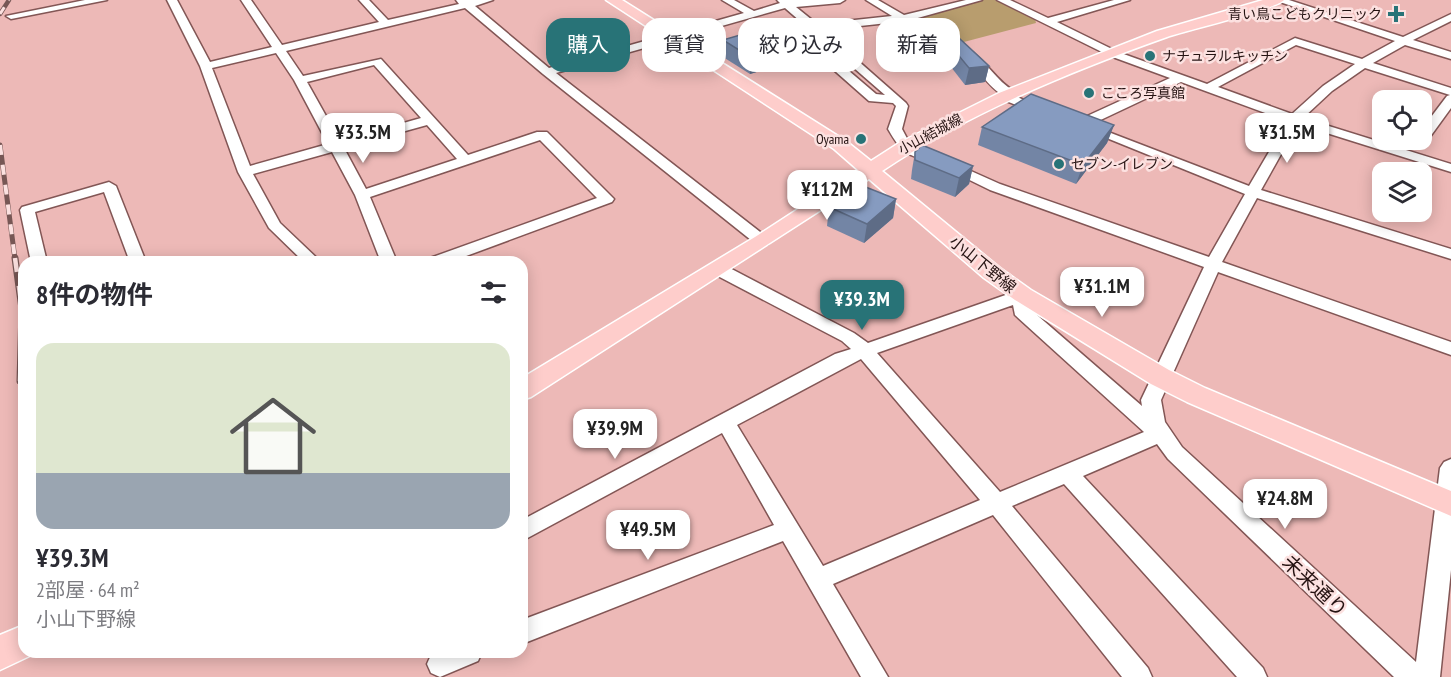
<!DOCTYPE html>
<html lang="ja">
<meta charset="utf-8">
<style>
body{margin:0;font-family:"PT Sans Narrow","Noto Sans JP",sans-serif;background:#f7f7f7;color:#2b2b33;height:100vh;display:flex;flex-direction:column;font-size:22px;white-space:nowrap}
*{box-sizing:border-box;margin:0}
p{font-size:20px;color:#7c7c81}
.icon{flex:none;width:33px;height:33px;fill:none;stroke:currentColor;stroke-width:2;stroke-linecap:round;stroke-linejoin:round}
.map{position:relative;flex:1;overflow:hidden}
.details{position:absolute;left:18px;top:256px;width:510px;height:402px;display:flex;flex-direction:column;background:#fff;border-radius:18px;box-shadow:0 3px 15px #0003}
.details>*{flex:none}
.banner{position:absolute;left:546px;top:18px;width:570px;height:54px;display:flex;gap:12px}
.buttons{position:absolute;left:1372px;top:90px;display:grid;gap:12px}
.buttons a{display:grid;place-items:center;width:60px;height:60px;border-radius:12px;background:#fff;box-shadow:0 3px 15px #0003;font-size:30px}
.price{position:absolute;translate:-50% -51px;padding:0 14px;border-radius:12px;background:#fff;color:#222;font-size:20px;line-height:39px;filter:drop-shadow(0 2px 3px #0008)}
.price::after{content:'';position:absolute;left:50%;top:36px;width:18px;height:14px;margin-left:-9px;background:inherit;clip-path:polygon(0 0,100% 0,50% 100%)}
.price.active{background:#287377;color:#fff}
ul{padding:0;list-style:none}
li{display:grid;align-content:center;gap:12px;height:318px;padding:0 18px}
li+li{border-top:2px solid #e1e1e2}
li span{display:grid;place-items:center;height:186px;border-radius:18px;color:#555}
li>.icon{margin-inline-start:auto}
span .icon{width:108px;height:108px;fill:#fffc;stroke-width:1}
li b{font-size:26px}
h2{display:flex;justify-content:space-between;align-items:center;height:72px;padding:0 18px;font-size:26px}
.tag{padding:0 21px;border-radius:18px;background:#fff;box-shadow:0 3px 15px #0003;font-size:21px;line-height:54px}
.tag.active{background:#287377;color:#fff}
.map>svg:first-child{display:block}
.green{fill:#b89d6e}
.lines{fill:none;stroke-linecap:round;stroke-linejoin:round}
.minor-casing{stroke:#825655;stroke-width:3}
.major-casing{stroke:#fff;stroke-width:3}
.minor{fill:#fff;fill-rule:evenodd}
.major{fill:#fecdcb;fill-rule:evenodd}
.rail-far2-casing{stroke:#775755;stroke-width:4.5}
.rail-far1-casing{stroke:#775755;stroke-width:5}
.rail-casing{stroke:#775755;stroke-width:7}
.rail-far2{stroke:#fce1e0;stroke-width:3;stroke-dasharray:8;stroke-linecap:butt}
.rail-far1{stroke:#fce1e0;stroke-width:4;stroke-dasharray:10;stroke-linecap:butt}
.rail{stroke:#fce1e0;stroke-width:4.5;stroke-dasharray:14;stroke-linecap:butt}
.wall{fill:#7385a5}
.shaded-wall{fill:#5e6c86}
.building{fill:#869bc0;stroke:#5e6c86;stroke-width:1.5}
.poi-dot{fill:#287377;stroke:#fce1e0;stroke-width:2}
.labels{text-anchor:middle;stroke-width:5;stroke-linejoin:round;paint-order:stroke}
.far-poi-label{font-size:14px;fill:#251312;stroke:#fce1e0;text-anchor:start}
.far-street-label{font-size:14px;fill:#251312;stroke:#fce1e0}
.street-label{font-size:16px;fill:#251312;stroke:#fce1e0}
.near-street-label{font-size:20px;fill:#251312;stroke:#fce1e0}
</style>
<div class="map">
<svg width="1451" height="677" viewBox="0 0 1451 677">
<rect width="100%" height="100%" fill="#edb9b7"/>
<path class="green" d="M982,0H995L1035,19L1036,23L960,43L914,19Z"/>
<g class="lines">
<defs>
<g id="minor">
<path d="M85,0H107L11,19L6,16Z"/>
<path d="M167,0H177L210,62L272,47L241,0H251L282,45L379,22L359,0H369L388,20L459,4L456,0H493L475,6L549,68L744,13L722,0H734L754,11L780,3L777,0H845L840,3L796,7L817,24L892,16L866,0H878L904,15L966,0H982L907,21C916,41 952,40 969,50C987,61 996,81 1014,91L1015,96L1049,111L1047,114H1039L1001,99V94C985,84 975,62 959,54C940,46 906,43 897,22L823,30L906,103L908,106L902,129L910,144L927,154L920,158C902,154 897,144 888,129L896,106L893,103L869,101L793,34V30H801L876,94L885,95L785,8L556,73L768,238L770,241L768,244H756L543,74L465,8L286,51L303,76L381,59L468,155L537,132H547L614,199L612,202L450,262H428L430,258L597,198L540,140L370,197L397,262H381L355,195L332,152L253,174L280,223L321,262H304L269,228L238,172L200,66ZM276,53L294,80L328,144L250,166L212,68ZM374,65L421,118L340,141L307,82ZM427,125L457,159L366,189L344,148Z"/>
<path d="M997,0H1010L1048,18L1114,0H1130L1057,22L1118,52L1207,84L1295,38L1362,59L1395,41L1274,0H1289L1403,37L1451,14V21L1413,40L1451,52V59L1405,45L1373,63L1451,88V108L1427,141L1416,140H1422V129L1447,96L1450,95L1365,68L1332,91L1303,118L1451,164V172L1298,124L1261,190L1451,249V259L1257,198L1222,262L1451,342V355L1218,272L1161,400L1165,422L1182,447L1416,662L1440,468L1444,462L1451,459V570L1440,677H1394L1168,459L1157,444L1083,476L1263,668L1267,677H1237L1064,484L1012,506L1148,668L1152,677H1122L993,515L833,584L888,677H861L783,541L522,644V620L774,525L722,433L522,541V520L835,354L851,349L842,341L712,273L710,269L712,265H724L854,333L868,343L1017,291H1029L1031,295L1030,309L1142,406L1141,400L1204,267L990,190L941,166L943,163H953L1000,184L1209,257L1245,194L1082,128H1074V122L1170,78L1110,56ZM1296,45L1355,64L1323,86L1292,114L1218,87ZM1181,82L1287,121L1249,186L1090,125ZM1013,305L1015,315L1144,432L1000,492L877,353ZM861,359L980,500L823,566L737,425Z"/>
<path d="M109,182L116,186L146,262H130L104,192L35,212L47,262H31L20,210L22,207Z"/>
<path d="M437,652H482L478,661L440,677L431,673L427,664L431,655Z"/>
</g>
<g id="major">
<path d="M606,0H622L846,141L871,161L899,143L999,93L1157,31L1263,0H1284C1274,10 1187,30 1167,37C1069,72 969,113 882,171L1000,268L1031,290L1169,370L1205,388L1451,491V516L1187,402L1151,384L1015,300L984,278L869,179L531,397L522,400V378L755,237L858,170L834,149Z"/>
<path d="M24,625V652L36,653L0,670V635Z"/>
</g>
</defs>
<use href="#minor" class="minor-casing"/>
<use href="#major" class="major-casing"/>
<use href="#minor" class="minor"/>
<use href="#major" class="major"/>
<defs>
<path id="rail-far2" d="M0,14L9,0"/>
<path id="rail-far1" d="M0,145L15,259"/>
<path id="rail" d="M15,258L22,309L20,381"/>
</defs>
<use href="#rail-far2" class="rail-far2-casing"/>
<use href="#rail-far1" class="rail-far1-casing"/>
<use href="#rail" class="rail-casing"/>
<use href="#rail-far2" class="rail-far2"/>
<use href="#rail-far1" class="rail-far1"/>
<use href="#rail" class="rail"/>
</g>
<g class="wall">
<path d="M780,28L814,38L813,55L750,74L723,57V40Z"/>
<path d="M940,33L989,66L985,82L965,85L937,49Z"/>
<path d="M1114,125L1107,143L1076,184L978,145L982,127Z"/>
<path d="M915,152L973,166L969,184L955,197L911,179L912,170Z"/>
<path d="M896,199L893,218L864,243L827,226L829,207Z"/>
</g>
<g class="shaded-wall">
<path d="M814,38L813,55L750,74V57Z"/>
<path d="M989,66L985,82L965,85L969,68Z"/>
<path d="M1114,125L1107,143L1076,184L1083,165Z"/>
<path d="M973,166L969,184L955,197L959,178Z"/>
<path d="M896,199L893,218L864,243L867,224Z"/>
</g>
<g class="building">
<path d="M774,25L780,28L794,25L814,38L750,57L723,40Z"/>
<path d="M940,33L960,39L989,66L969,68Z"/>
<path d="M1031,94L1114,125L1083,165L982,127Z"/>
<path d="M922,145L973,166L959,178L915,160V152Z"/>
<path d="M858,184L896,199L867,224L829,207Z"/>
</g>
<g class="poi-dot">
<path d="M1393 5h6v6h6v6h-6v6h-6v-6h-6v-6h6z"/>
<circle cx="1150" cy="56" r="6"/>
<circle cx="1089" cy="93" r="6"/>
<circle cx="861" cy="139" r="6"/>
<circle cx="1059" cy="164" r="6"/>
</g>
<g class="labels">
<g class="far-poi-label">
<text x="1382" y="19" text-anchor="end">青い鳥こどもクリニック</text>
<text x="1162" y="61">ナチュラルキッチン</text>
<text x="1101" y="98">こころ写真館</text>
<text x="849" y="144" text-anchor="end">Oyama</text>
<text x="1071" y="169">セブン-イレブン</text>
</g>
<g class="far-street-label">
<text transform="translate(930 134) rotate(-28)" y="5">小山結城線</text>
</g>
<g class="street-label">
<text transform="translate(983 264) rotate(39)" y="6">小山下野線</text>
</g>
<g class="near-street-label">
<text transform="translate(1315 586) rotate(43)" y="7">未来通り</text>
</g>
</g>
</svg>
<div class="buttons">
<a><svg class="icon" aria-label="locate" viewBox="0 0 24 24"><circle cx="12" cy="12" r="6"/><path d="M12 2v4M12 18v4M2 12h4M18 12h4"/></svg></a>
<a><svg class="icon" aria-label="layers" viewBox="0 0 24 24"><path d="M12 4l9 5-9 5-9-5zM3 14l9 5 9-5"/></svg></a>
</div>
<b class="price" style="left:363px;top:164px">¥33.5M</b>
<b class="price" style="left:1287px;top:164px">¥31.5M</b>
<b class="price" style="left:827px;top:221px">¥112M</b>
<b class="price" style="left:1102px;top:318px">¥31.1M</b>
<b class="price active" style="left:862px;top:331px">¥39.3M</b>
<b class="price" style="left:615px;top:460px">¥39.9M</b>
<b class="price" style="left:1285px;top:530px">¥24.8M</b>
<b class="price" style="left:648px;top:561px">¥49.5M</b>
<div class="banner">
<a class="tag active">購入</a>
<a class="tag">賃貸</a>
<a class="tag">絞り込み</a>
<a class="tag">新着</a>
</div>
<section class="details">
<h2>8件の物件<svg class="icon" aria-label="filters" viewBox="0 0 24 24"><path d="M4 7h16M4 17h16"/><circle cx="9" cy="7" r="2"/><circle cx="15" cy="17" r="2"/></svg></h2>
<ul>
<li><span style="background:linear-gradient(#dfe7d0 70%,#9aa5b1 0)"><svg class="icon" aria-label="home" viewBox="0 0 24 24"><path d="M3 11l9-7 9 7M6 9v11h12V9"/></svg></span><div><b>¥39.3M</b><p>2部屋 · 64 m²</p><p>小山下野線</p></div></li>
</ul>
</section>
</div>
